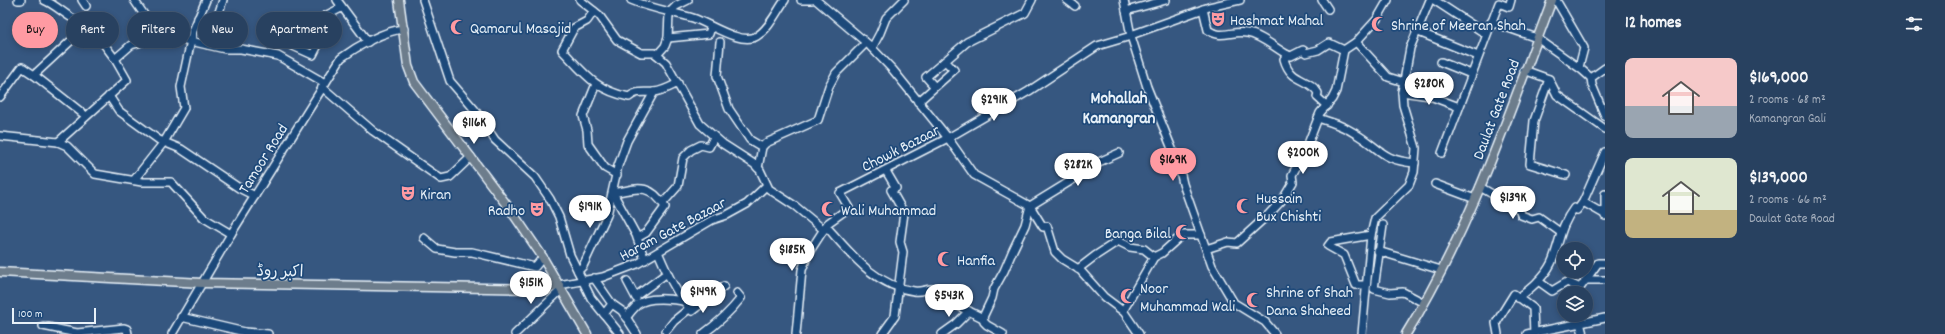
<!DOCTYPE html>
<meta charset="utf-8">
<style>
body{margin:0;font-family:Dekko,"Playpen Sans Arabic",sans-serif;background:#344c69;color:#f1f3f6;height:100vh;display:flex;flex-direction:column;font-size:15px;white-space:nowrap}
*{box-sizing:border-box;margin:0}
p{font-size:13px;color:#a5afbd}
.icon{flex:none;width:22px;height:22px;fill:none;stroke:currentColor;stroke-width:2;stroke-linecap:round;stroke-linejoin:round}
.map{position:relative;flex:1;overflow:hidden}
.details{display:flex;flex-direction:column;background:#284160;width:340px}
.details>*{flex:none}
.hud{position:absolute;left:12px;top:12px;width:380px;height:36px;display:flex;gap:8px}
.tools{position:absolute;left:1557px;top:242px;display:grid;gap:8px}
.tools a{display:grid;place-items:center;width:36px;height:36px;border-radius:50%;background:#284160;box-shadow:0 2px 6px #0003,0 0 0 1px #445a75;font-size:20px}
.scale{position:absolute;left:12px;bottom:10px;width:84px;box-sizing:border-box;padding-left:4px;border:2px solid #e8f1f8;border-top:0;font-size:11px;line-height:14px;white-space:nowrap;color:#e8f1f8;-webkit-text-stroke:3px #1f4a7a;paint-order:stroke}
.price{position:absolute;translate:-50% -34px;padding:0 9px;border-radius:14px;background:#fff;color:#222;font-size:13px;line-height:26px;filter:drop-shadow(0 1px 2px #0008)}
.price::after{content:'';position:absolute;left:50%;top:24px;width:12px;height:9px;margin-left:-6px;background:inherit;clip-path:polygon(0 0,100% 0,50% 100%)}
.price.on{background:#ff9aa2;color:#111}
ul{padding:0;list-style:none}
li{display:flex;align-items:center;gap:12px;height:100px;padding:0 20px}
li span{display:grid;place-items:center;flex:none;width:112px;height:80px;border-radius:8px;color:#555}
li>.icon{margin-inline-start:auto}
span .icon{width:48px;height:48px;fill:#fffc;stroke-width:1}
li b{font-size:17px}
h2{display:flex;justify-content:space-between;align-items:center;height:48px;padding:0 20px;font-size:17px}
.tag{padding:0 14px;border-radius:18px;background:#284160;box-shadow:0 2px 6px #0003,0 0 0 1px #445a75;font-size:14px;line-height:36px}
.tag.on{background:#ff9aa2;color:#111}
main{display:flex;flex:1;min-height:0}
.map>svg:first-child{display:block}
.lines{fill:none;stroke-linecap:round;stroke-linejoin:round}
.minor-casing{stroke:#e8f1f8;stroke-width:10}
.major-casing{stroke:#e8f1f8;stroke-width:11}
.minor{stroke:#1f4a7a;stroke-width:7}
.major{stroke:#6d7d8c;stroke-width:8}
.labels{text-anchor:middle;stroke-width:3.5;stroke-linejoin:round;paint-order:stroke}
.poi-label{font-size:16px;fill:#e8f1f8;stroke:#1f4a7a;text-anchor:start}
.street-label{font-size:16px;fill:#e8f1f8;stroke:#1f4a7a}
.neighbourhood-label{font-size:17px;font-weight:bold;fill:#e8f1f8;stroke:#1f4a7a}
</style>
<main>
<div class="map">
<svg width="1605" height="334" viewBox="0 0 1605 334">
<rect width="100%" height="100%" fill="#365780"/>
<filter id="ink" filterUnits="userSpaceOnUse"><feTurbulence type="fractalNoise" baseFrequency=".025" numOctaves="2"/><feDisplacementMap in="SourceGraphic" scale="8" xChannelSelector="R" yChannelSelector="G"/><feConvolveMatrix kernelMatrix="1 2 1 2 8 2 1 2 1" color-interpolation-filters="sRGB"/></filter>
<g filter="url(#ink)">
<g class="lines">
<defs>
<g id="minor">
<path d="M18,0H21"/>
<path d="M44,0C59,6 72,23 89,24L115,59"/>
<path d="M82,0L86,6"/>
<path d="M134,0L160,38"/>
<path d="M337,0L368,42"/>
<path d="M423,0L450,81L475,110L495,140L535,177L550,199L559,217L570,255L591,298L620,334"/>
<path d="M580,0L599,15L617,40L641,53H655L666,63L700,124L723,144L754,164L760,170L769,189L795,206L824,230"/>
<path d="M631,0C652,9 673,12 693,18C709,23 741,46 757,36C769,29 777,11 785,0"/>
<path d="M801,0H812"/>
<path d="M816,0L869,45L893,70L948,138L974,175L1030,206L1043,227L1047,226L1055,252L1062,259L1080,270L1104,297L1124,312L1139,334"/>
<path d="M1067,0L1075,6"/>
<path d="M1124,0L1131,36L1147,87L1179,166L1183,184L1212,266L1234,303L1265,322L1275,334"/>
<path d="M1322,0L1328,9"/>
<path d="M1434,0L1486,34"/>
<path d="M1556,0L1584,48L1579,67"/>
<path d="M1203,9L1208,30C1222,40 1231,30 1247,33C1261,35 1275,48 1288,55"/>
<path d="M594,11L587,21L574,28L562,50C585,74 595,90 629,97C637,90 644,93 654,92C663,91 670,87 678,83"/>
<path d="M1126,11L1166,0"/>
<path d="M198,18L216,23"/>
<path d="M1491,22L1537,38L1582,70L1591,78L1592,85L1605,116"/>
<path d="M1416,31L1478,56"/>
<path d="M1131,35L1209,7L1240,0"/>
<path d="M273,37L313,55L326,29L325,16L341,8"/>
<path d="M668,38L709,34L711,27"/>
<path d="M720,42L717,76L729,109L750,140L762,147"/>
<path d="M1356,42L1377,19L1388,0"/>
<path d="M208,45L223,0"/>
<path d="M872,48L880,33L886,18L904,0"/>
<path d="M657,55L665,46L668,38L669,13L676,6L688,0"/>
<path d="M1441,62L1471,74"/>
<path d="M1524,70L1549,79L1557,95L1605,129"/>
<path d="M1591,78L1605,68"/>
<path d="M1549,79L1534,121L1530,164L1566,175"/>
<path d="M596,84L583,116L587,130L588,144L605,168L617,175"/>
<path d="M934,86L926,77L945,61"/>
<path d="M322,87L373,131L441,179L450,177L471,157"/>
<path d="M1402,92L1430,96L1459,107"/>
<path d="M109,96L119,111L159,140L181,149L239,188L255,196"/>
<path d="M0,97L22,67L34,75"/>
<path d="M918,102L954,70L945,61L967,42L1025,13L1032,0"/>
<path d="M1327,106L1317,97L1318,93C1309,77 1291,84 1284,59L1288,55L1291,56L1303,50L1306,53L1318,50L1329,43L1344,50L1356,42L1388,77L1404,82"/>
<path d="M86,116L34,75L89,24"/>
<path d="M1318,118C1331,122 1344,126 1356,134C1381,149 1381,160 1415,163"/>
<path d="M0,136L58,142L67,146L95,174L142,182H171L204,218L231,234"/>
<path d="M58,142L127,80L115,59L131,45L156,38H177L225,49H241L278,56L325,83"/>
<path d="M1442,153L1499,3L1509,7L1511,0"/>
<path d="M758,168L762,147L766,143L818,120L829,86L836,73L866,43"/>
<path d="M134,180L164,142L184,108L181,87L193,31L206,0"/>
<path d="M1435,184L1475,199"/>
<path d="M1480,187L1520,210L1521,215L1532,219L1539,217L1560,232"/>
<path d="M1605,194V216"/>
<path d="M1583,202L1604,214"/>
<path d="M663,203L678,186L683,158L691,150L701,145L709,147L714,137"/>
<path d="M1383,225L1374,289L1390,293L1403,292L1424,303"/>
<path d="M826,226C851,254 875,286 914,291C921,292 926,289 932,289L944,299L983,318"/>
<path d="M424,238L437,249L455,252H472L535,267L543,257"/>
<path d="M637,238L646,233L665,207C650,183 638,188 613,193L636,235L637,238L645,260"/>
<path d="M1206,249L1228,242L1237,243L1269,214L1283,199L1293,182L1292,175L1306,149L1320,113L1332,99L1336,91L1344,50"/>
<path d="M1378,251L1441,270"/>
<path d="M658,252C667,273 676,294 692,311L724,286"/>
<path d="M1078,269L1095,256L1118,241L1130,247L1144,249L1154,257"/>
<path d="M578,271L583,266L607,215L618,166L627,141L654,92"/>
<path d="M594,278L612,304L604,314"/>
<path d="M1587,280H1605"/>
<path d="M627,281L636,298"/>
<path d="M1538,281L1552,291L1567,282L1580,288L1598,263H1605"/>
<path d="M559,285L603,277L637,264L712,220L727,215L747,204L766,186"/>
<path d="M1366,285H1356L1344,255L1328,246L1331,242L1371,235"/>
<path d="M636,296L667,273"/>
<path d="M1518,298C1532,288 1547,275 1553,259C1560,240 1561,225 1574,208L1577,210L1583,202L1605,152"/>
<path d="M612,304L622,311L637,334"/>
<path d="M1123,311L1154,257L1162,253L1182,235H1201"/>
<path d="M181,317L245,332L268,334"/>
<path d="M626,318C629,314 633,309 637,305C648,296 670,299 683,301"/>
<path d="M1580,323L1583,334"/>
<path d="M43,326L77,333L124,328L127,329L128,334"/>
<path d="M666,331L674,321L690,308"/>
<path d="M172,334L231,234L341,58C356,47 385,30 404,29"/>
<path d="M515,334L561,290"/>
<path d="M703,334C717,324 730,312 741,298L737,293"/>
<path d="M796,334L802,270L808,254L828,223L849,208L840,193L948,138L1029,91L1097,46L1131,36"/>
<path d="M882,334L895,316L903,252L900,242L904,213L891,190L896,188L886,171"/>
<path d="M942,334L956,324L969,311"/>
<path d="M1003,334L987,325L984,322L983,317L992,298L994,289L1004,271L1013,250L1025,225L1030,206L1082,174L1090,166L1119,153"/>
<path d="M1362,334L1371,235L1375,218L1409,185L1414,172L1416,148L1403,105L1402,92L1410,48L1430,0"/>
<path d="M1498,334L1496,323L1514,294L1533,308L1534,334"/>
<path d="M1527,334L1605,318"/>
</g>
<g id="major">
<path d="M399,0L408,66L414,82L512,212L540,253L587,334"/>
<path d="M0,272L202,283L537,289H548L559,285"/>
<path d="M1406,334C1470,231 1509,113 1552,0"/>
</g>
</defs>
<use href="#minor" class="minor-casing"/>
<use href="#major" class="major-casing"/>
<use href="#minor" class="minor"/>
<use href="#major" class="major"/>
</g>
</g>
<defs>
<symbol id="theatre-bare" viewBox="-9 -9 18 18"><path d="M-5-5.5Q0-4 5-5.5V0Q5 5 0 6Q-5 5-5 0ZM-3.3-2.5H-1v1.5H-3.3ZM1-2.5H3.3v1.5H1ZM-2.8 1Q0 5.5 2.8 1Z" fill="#ff9aa2" stroke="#1f4a7a" stroke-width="2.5" paint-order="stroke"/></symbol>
<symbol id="mosque-bare" viewBox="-9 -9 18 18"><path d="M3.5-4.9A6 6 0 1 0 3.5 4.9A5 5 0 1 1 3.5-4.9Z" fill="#ff9aa2" stroke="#1f4a7a" stroke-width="2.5" paint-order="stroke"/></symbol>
</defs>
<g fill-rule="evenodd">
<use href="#theatre-bare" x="1207" y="8" width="22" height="22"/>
<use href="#mosque-bare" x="1368" y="13" width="22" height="22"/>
<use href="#mosque-bare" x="447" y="16" width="22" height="22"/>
<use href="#theatre-bare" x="397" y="182" width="22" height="22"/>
<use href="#mosque-bare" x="1233" y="195" width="22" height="22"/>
<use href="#theatre-bare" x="526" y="198" width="22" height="22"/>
<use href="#mosque-bare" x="818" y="198" width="22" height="22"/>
<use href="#mosque-bare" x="1172" y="221" width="22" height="22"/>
<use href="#mosque-bare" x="934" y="248" width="22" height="22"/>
<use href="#mosque-bare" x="1117" y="285" width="22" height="22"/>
<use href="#mosque-bare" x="1243" y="289" width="22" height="22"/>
</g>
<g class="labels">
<g class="poi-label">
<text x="1230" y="25">Hashmat Mahal</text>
<text x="1391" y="30">Shrine of Meeran Shah</text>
<text x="470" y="33">Qamarul Masajid</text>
<text x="420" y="199">Kiran</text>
<text x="1256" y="203">Hussain<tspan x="1256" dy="18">Bux Chishti</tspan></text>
<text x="525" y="215" text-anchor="end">Radho</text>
<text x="841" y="215">Wali Muhammad</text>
<text x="1171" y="238" text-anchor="end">Banga Bilal</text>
<text x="957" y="265">Hanfia</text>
<text x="1140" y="293">Noor<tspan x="1140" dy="18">Muhammad Wali</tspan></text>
<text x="1266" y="297">Shrine of Shah<tspan x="1266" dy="18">Dana Shaheed</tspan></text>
</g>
<g class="street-label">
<text transform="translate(1495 109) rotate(-69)" y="6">Daulat Gate Road</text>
<text transform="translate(900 147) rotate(-27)" y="6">Chowk Bazaar</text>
<text transform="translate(262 158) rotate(-58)" y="6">Tamoor Road</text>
<text transform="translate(672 228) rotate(-28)" y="6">Haram Gate Bazaar</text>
<text transform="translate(280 270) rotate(1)" y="6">اکبر روڈ</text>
</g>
<g class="neighbourhood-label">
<text x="1119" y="103">Mohallah<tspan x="1119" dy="20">Kamangran</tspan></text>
</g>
</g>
</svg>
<div class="tools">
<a><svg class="icon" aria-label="locate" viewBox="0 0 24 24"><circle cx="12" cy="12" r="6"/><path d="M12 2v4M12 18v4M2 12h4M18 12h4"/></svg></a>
<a><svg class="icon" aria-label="layers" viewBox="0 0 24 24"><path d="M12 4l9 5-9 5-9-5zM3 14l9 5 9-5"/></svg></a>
</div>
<div class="scale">100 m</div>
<b class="price" style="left:1429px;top:106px">$280K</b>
<b class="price" style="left:994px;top:122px">$291K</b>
<b class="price" style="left:474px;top:145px">$116K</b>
<b class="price" style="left:1303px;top:175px">$200K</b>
<b class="price on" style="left:1173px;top:182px">$169K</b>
<b class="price" style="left:1078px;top:187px">$282K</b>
<b class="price" style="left:1513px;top:220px">$139K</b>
<b class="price" style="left:590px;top:229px">$191K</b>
<b class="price" style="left:792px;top:272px">$185K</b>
<b class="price" style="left:531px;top:305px">$151K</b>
<b class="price" style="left:703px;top:314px">$149K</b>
<b class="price" style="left:949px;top:318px">$543K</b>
<div class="hud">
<a class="tag on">Buy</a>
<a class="tag">Rent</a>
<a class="tag">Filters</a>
<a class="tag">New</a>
<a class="tag">Apartment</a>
</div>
</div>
<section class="details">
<h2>12 homes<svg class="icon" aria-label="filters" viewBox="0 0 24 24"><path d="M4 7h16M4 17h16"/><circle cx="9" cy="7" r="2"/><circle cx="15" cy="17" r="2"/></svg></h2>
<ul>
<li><span style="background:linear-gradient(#f6c9c9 60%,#9aa5b1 0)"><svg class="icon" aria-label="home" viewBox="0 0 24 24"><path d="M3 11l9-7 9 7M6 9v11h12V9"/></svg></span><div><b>$169,000</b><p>2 rooms · 68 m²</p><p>Kamangran Gali</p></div></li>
<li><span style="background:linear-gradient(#dfe7d0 65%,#c2b280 0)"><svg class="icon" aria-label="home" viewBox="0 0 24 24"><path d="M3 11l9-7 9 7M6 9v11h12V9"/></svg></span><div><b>$139,000</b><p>2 rooms · 66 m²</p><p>Daulat Gate Road</p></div></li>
</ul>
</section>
</main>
